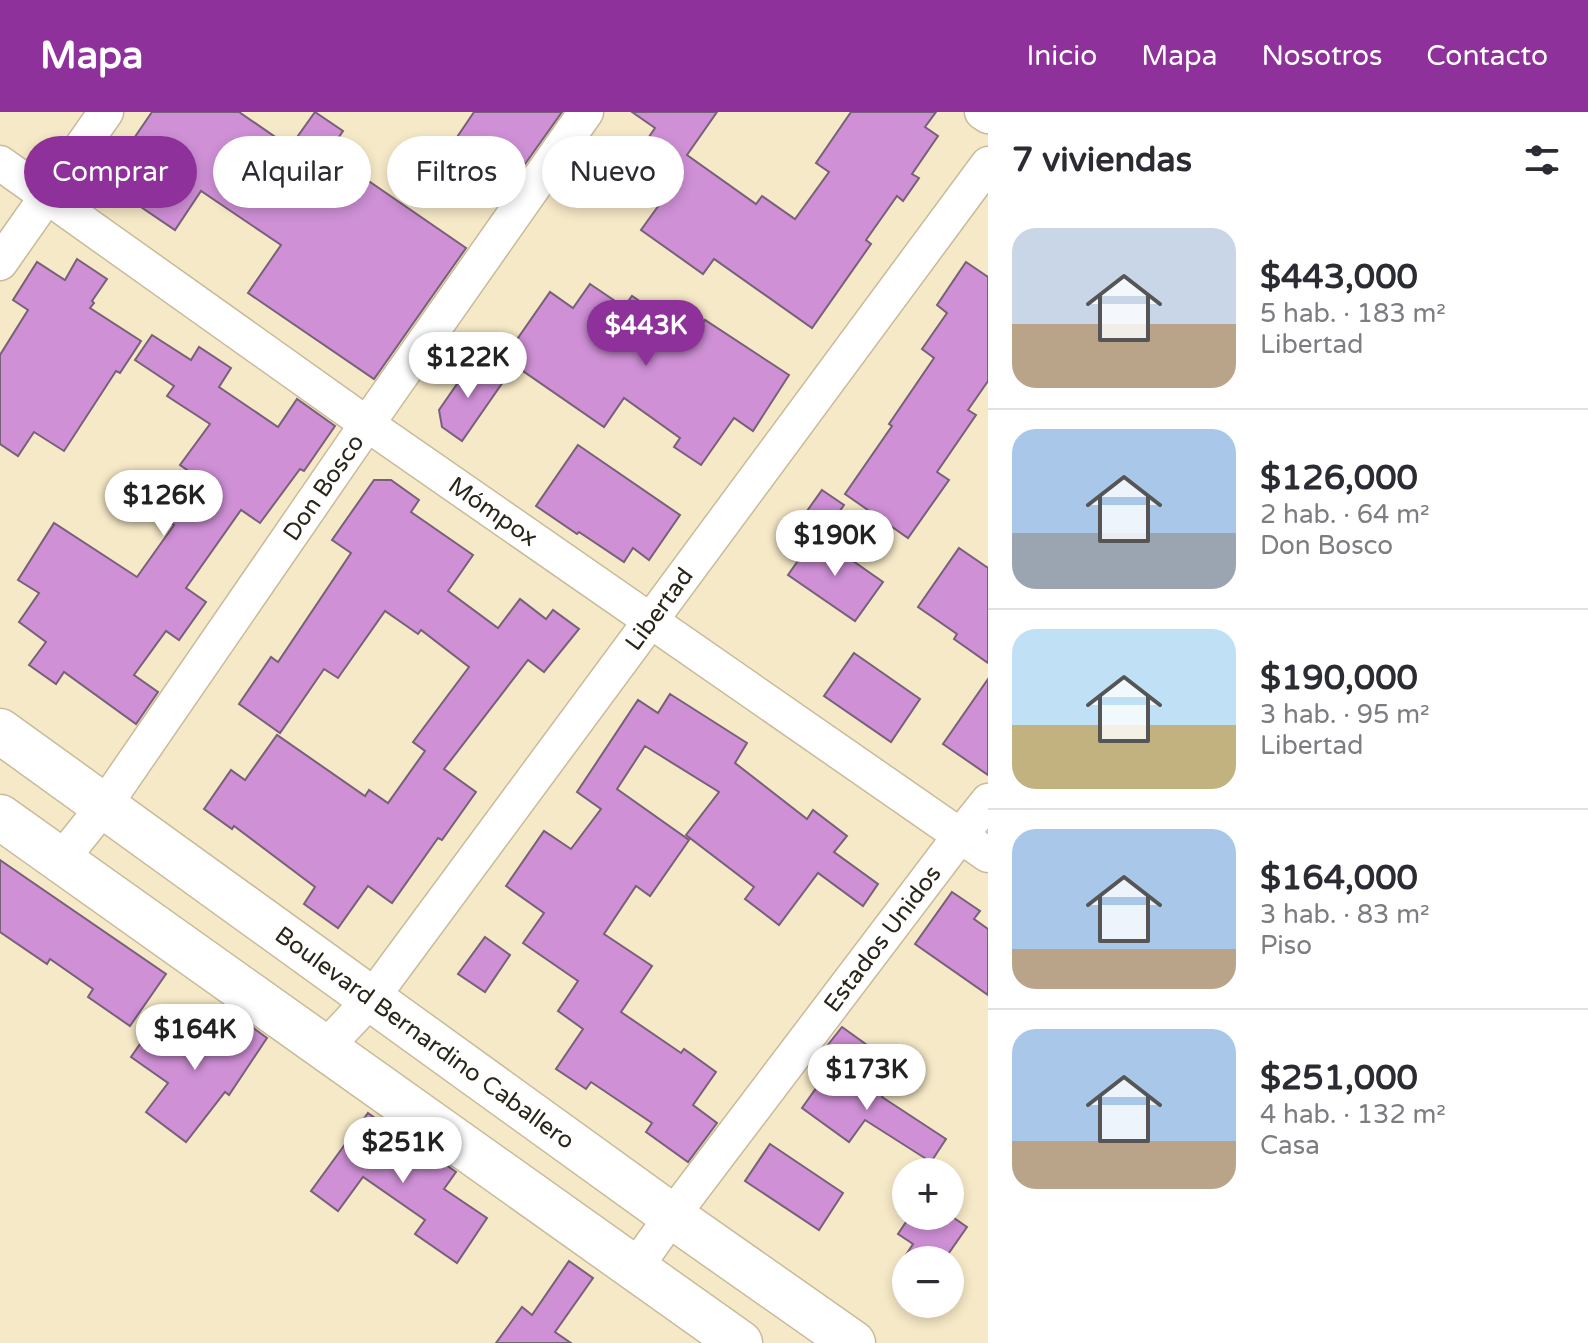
<!DOCTYPE html>
<html lang="es">
<meta charset="utf-8">
<style>
body{margin:0;font-family:"Varela Round",sans-serif;background:#f7f7f7;color:#2b2b33;height:100vh;display:flex;flex-direction:column;font-size:30px;white-space:nowrap}
*{box-sizing:border-box;margin:0}
p{font-size:26px;color:#7c7c81}
.icon{flex:none;width:44px;height:44px;fill:none;stroke:currentColor;stroke-width:2;stroke-linecap:round;stroke-linejoin:round}
.map{position:relative;flex:1;overflow:hidden}
.drawer{display:flex;flex-direction:column;background:#fff;width:600px}
.drawer>*{flex:none}
.hud{position:absolute;left:24px;top:24px;width:760px;height:72px;display:flex;gap:16px}
.tools{position:absolute;left:892px;top:1046px;display:grid;gap:16px}
.tools a{display:grid;place-items:center;width:72px;height:72px;border-radius:50%;background:#fff;box-shadow:0 4px 12px #0003;font-size:40px}
.price{position:absolute;translate:-50% -68px;padding:0 18px;border-radius:28px;background:#fff;color:#222;font-size:26px;line-height:52px;filter:drop-shadow(0 2px 4px #0008)}
.price::after{content:'';position:absolute;left:50%;top:48px;width:24px;height:18px;margin-left:-12px;background:inherit;clip-path:polygon(0 0,100% 0,50% 100%)}
.price.active{background:#8f319a;color:#fff}
ul{padding:0;list-style:none}
li{display:flex;align-items:center;gap:24px;height:200px;padding:0 24px}
li+li{border-top:2px solid #e1e1e2}
li span{display:grid;place-items:center;flex:none;width:224px;height:160px;border-radius:24px;color:#555}
li>.icon{margin-inline-start:auto}
span .icon{width:96px;height:96px;fill:#fffc;stroke-width:1}
li b{font-size:34px}
h2{display:flex;justify-content:space-between;align-items:center;height:96px;padding:0 24px;font-size:34px}
.tag{padding:0 28px;border-radius:36px;background:#fff;box-shadow:0 4px 12px #0003;font-size:28px;line-height:72px}
.tag.active{background:#8f319a;color:#fff}
header{display:flex;align-items:center;gap:48px;box-sizing:border-box;height:112px;padding:0 40px;background:#8f319a;color:#fff}
header strong{font-size:38px}
nav{display:flex;gap:44px;margin-inline-start:auto;font-size:28px}
main{display:flex;flex:1;min-height:0}
.map>svg:first-child{display:block}
.building{fill:#cf90d6;stroke:#776179;stroke-width:2}
.lines{fill:none;stroke-linecap:round;stroke-linejoin:round}
.minor-casing{stroke:#c8bb9b;stroke-width:37}
.major-casing{stroke:#c8bb9b;stroke-width:47}
.minor{stroke:#fff;stroke-width:34}
.major{stroke:#fff;stroke-width:44}
.labels{text-anchor:middle;stroke-width:6;stroke-linejoin:round;paint-order:stroke}
.street-label{font-size:24px;fill:#2a2519;stroke:#fff}
</style>
<header>
<strong>Mapa</strong>
<nav><a>Inicio</a><a>Mapa</a><a>Nosotros</a><a>Contacto</a></nav>
</header>
<main>
<div class="map">
<svg width="988" height="1231" viewBox="0 0 988 1231">
<rect width="100%" height="100%" fill="#f6e9c7"/>
<g class="building">
<path d="M152,0H239L290,35L315,0L343,19L328,41L466,136L374,267L248,181L281,133L201,79L175,118L104,70Z"/>
<path d="M474,0H562L503,83L445,43Z"/>
<path d="M632,0H717L687,43L756,92L762,84L795,107L829,60L816,51L851,0H936L925,15L938,24L912,62L919,66L903,89L897,84L866,128L871,132L812,216L714,147L703,162L641,118L677,68L638,41L655,16Z"/>
<path d="M77,147L107,167L92,189L94,191L90,196L141,229L120,261L116,259L64,339L34,320L18,344L0,332V243L28,198L13,188L37,150L65,168Z"/>
<path d="M966,150L988,165V269L968,298L976,303L937,360L949,368L908,426L845,382L892,314L889,312L934,246L922,237L947,201L937,193Z"/>
<path d="M590,172L624,195L632,184L693,226L705,208L789,263L753,319L734,306L701,353L674,335L680,326L624,286L604,315L504,246L550,180L573,196Z"/>
<path d="M152,223L191,248L199,235L231,256L219,275L278,315L297,287L335,314L304,359L300,357L260,411L241,398L186,476L206,490L179,528L166,519L134,563L158,580L136,612L64,560L56,572L29,553L46,530L19,510L39,481L18,468L54,411L137,465L174,413L160,403L190,360L180,353L210,312L167,284L174,274L135,248Z"/>
<path d="M473,249L503,270L462,329L442,315L439,298Z"/>
<path d="M578,333L680,403L649,448L633,436L624,450L579,420L577,422L536,394Z"/>
<path d="M374,368H391L419,388L411,400L473,443L448,479L498,516L520,487L546,507L553,498L579,517L544,560L528,548L444,657L476,680L442,728L438,726L392,791L368,774L338,816L304,792L315,775L234,714L232,717L204,697L231,658L245,668L277,623L365,684L369,678L388,691L425,639L413,630L469,555L421,518L418,522L385,499L338,566L324,557L280,621L239,592L271,545L278,550L351,441L332,428Z"/>
<path d="M822,378L844,393L824,422L802,406Z"/>
<path d="M816,423L883,470L855,509L788,463Z"/>
<path d="M959,436L988,456V551L954,527L957,522L918,495Z"/>
<path d="M854,541L920,587L891,630L824,584Z"/>
<path d="M988,567V663L943,632Z"/>
<path d="M670,582L747,631L735,651L807,707L813,698L847,724L834,740L878,772L863,794L818,761L779,813L745,787L754,775L686,723L719,680L645,634L617,677L689,728L650,784L636,774L604,822L652,854L621,900L681,941L684,937L716,960L693,993L717,1011L688,1050L646,1020L652,1011L591,970L586,977L556,957L583,917L558,899L578,869L523,831L544,801L506,774L544,719L571,737L601,697L577,680L638,588L658,601Z"/>
<path d="M0,748L166,862L130,914L88,885L93,877L50,847L47,852L0,820Z"/>
<path d="M952,780L980,799L974,807L988,817V883L915,832Z"/>
<path d="M485,825L510,843L485,880L458,862Z"/>
<path d="M237,904L267,926L229,983L225,980L186,1030L146,1000L168,971L131,945L158,906L208,940Z"/>
<path d="M842,915L867,933L848,957L823,939Z"/>
<path d="M836,948L883,983L882,985L946,1027L931,1050L865,1008L849,1030L802,996Z"/>
<path d="M368,1001L422,1040L424,1037L456,1060L444,1077L487,1106L457,1151L415,1122L425,1108L363,1065L338,1099L311,1079Z"/>
<path d="M770,1032L843,1081L819,1118L745,1069Z"/>
<path d="M910,1104H951L967,1115L944,1148H906V1157L900,1152L913,1132L898,1122Z"/>
<path d="M569,1149L593,1166L555,1220L571,1231H496L522,1195L532,1203Z"/>
</g>
<g class="lines">
<defs>
<g id="minor">
<path d="M982,0L988,4"/>
<path id="s1" d="M0,51L367,312L988,743"/>
<path d="M0,151L106,0"/>
<path id="s2" d="M61,748L104,694L367,312L586,0"/>
<path id="s3" d="M325,936L371,887L988,52"/>
<path id="s4" d="M635,1156L672,1104L960,724L988,689"/>
</g>
<g id="major">
<path id="s5" d="M0,619L672,1104L853,1231"/>
<path d="M0,705L740,1231"/>
</g>
</defs>
<use href="#minor" class="minor-casing"/>
<use href="#major" class="major-casing"/>
<use href="#minor" class="minor"/>
<use href="#major" class="major"/>
</g>
<g class="labels">
<g class="street-label">
<text dy="8" stroke="none"><textPath href="#s2" startOffset="456">Don Bosco</textPath></text>
<text dy="8" stroke="none"><textPath href="#s1" startOffset="604">Mómpox</textPath></text>
<text dy="8" stroke="none"><textPath href="#s3" startOffset="552">Libertad</textPath></text>
<text dy="8" stroke="none"><textPath href="#s4" startOffset="412">Estados Unidos</textPath></text>
<text dy="8" stroke="none"><textPath href="#s5" startOffset="524">Boulevard Bernardino Caballero</textPath></text>
</g>
</g>
</svg>
<div class="tools">
<a>+</a>
<a>−</a>
</div>
<b class="price active" style="left:646px;top:256px">$443K</b>
<b class="price" style="left:468px;top:288px">$122K</b>
<b class="price" style="left:164px;top:426px">$126K</b>
<b class="price" style="left:835px;top:466px">$190K</b>
<b class="price" style="left:195px;top:960px">$164K</b>
<b class="price" style="left:867px;top:1000px">$173K</b>
<b class="price" style="left:403px;top:1073px">$251K</b>
<div class="hud">
<a class="tag active">Comprar</a>
<a class="tag">Alquilar</a>
<a class="tag">Filtros</a>
<a class="tag">Nuevo</a>
</div>
</div>
<section class="drawer">
<h2>7 viviendas<svg class="icon" aria-label="filters" viewBox="0 0 24 24"><path d="M4 7h16M4 17h16"/><circle cx="9" cy="7" r="2"/><circle cx="15" cy="17" r="2"/></svg></h2>
<ul>
<li><span style="background:linear-gradient(#c9d6e8 60%,#b9a48a 0)"><svg class="icon" aria-label="home" viewBox="0 0 24 24"><path d="M3 11l9-7 9 7M6 9v11h12V9"/></svg></span><div><b>$443,000</b><p>5 hab. · 183 m²</p><p>Libertad</p></div></li>
<li><span style="background:linear-gradient(#a9c7e8 65%,#9aa5b1 0)"><svg class="icon" aria-label="home" viewBox="0 0 24 24"><path d="M3 11l9-7 9 7M6 9v11h12V9"/></svg></span><div><b>$126,000</b><p>2 hab. · 64 m²</p><p>Don Bosco</p></div></li>
<li><span style="background:linear-gradient(#bfe0f5 60%,#c2b280 0)"><svg class="icon" aria-label="home" viewBox="0 0 24 24"><path d="M3 11l9-7 9 7M6 9v11h12V9"/></svg></span><div><b>$190,000</b><p>3 hab. · 95 m²</p><p>Libertad</p></div></li>
<li><span style="background:linear-gradient(#a9c7e8 75%,#b9a48a 0)"><svg class="icon" aria-label="home" viewBox="0 0 24 24"><path d="M3 11l9-7 9 7M6 9v11h12V9"/></svg></span><div><b>$164,000</b><p>3 hab. · 83 m²</p><p>Piso</p></div></li>
<li><span style="background:linear-gradient(#a9c7e8 70%,#b9a48a 0)"><svg class="icon" aria-label="home" viewBox="0 0 24 24"><path d="M3 11l9-7 9 7M6 9v11h12V9"/></svg></span><div><b>$251,000</b><p>4 hab. · 132 m²</p><p>Casa</p></div></li>
</ul>
</section>
</main>
